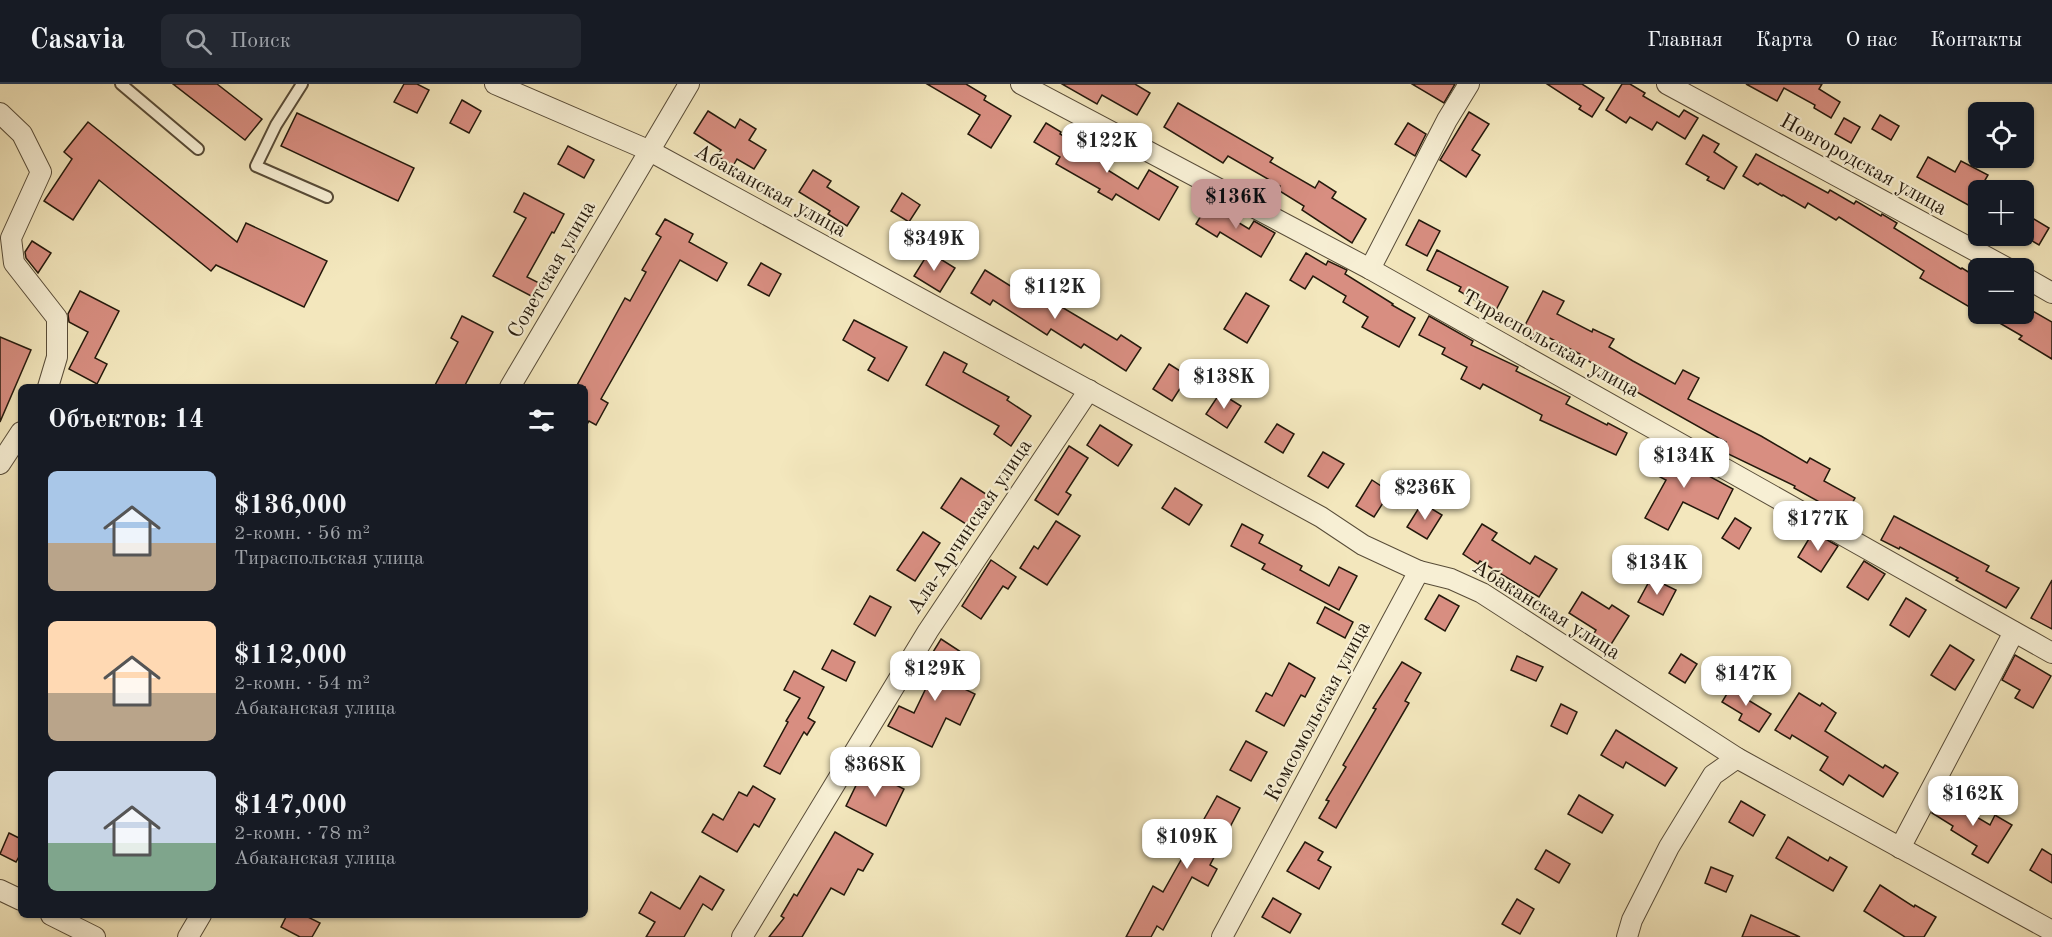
<!DOCTYPE html>
<html lang="ru">
<meta charset="utf-8">
<style>
body{margin:0;font-family:"Old Standard TT",serif;background:#242831;color:#f1f3f6;height:100vh;display:flex;flex-direction:column;font-size:22px;white-space:nowrap}
*{box-sizing:border-box;margin:0}
p{font-size:20px;color:#9ea1a6}
.icon{flex:none;width:33px;height:33px;fill:none;stroke:currentColor;stroke-width:2;stroke-linecap:round;stroke-linejoin:round}
.map{position:relative;flex:1;overflow:hidden}
.sheet{position:absolute;left:18px;top:300px;width:570px;height:534px;display:flex;flex-direction:column;background:#171b24;border-radius:9px;box-shadow:0 2px 4px #0004}
.sheet>*{flex:none}
.controls{position:absolute;left:1968px;top:18px;display:grid;gap:12px}
.controls a{display:grid;place-items:center;width:66px;height:66px;border-radius:9px;background:#171b24;box-shadow:0 2px 4px #0004;font-size:30px}
.price{position:absolute;translate:-50% -51px;padding:0 14px;border-radius:12px;background:#fff;color:#222;font-size:20px;line-height:39px;filter:drop-shadow(0 2px 3px #0008)}
.price::after{content:'';position:absolute;left:50%;top:36px;width:18px;height:14px;margin-left:-9px;background:inherit;clip-path:polygon(0 0,100% 0,50% 100%)}
.price.active{background:#c59692;color:#111}
ul{padding:0;list-style:none}
li{display:flex;align-items:center;gap:18px;height:150px;padding:0 30px}
li span{display:grid;place-items:center;flex:none;width:168px;height:120px;border-radius:9px;color:#555}
li>.icon{margin-inline-start:auto}
span .icon{width:72px;height:72px;fill:#fffc;stroke-width:1}
li b{font-size:26px}
h2{display:flex;justify-content:space-between;align-items:center;height:72px;padding:0 30px;font-size:26px}
header{display:flex;align-items:center;gap:36px;box-sizing:border-box;height:84px;padding:0 30px;background:#171b24;border-bottom:2px solid #363941}
header strong{font-size:28px}
nav{display:flex;gap:33px;margin-inline-start:auto;font-size:21px}
.search{width:420px;height:54px;background:#242831;display:flex;align-items:center;gap:15px;box-sizing:border-box;padding:0 21px;border-radius:9px;color:#9ea1a6;font-size:22px}
.map>svg:first-child{display:block}
.building{fill:#d88e81;stroke:#24190c;stroke-width:1.5}
.lines{fill:none;stroke-linecap:round;stroke-linejoin:round}
.lane-casing{stroke:#584c38;stroke-width:14}
.street-casing{stroke:#584c38;stroke-width:22}
.lane{stroke:#f7efd4;stroke-width:10}
.street{stroke:#f7efd4;stroke-width:20}
.labels{text-anchor:middle;stroke-width:4.5;stroke-linejoin:round;paint-order:stroke}
.street-label{font-size:21px;fill:#24190c;stroke:#f7efd4}
</style>
<header>
<strong>Casavia</strong>
<div class="search"><svg class="icon" aria-label="search" viewBox="0 0 24 24"><circle cx="10" cy="10" r="6"/><path d="M15 15l6 6"/></svg>Поиск</div>
<nav><a>Главная</a><a>Карта</a><a>О нас</a><a>Контакты</a></nav>
</header>
<div class="map">
<svg width="2052" height="853" viewBox="0 0 2052 853">
<rect width="100%" height="100%" fill="#f3e7bd"/>
<filter id="stains"><feTurbulence type="fractalNoise" baseFrequency=".00333" numOctaves="4"/><feColorMatrix values="0 0 0 0 .2 0 0 0 0 .09 0 0 0 0 .02 0 0 0 .5 -.17"/></filter>
<radialGradient id="worn" r=".72"><stop offset=".6" stop-color="#630" stop-opacity="0"/><stop offset="1" stop-color="#630" stop-opacity=".3"/></radialGradient>
<g class="building">
<path d="M173,0H217L262,35L245,56Z"/>
<path d="M404,0H417L429,6L417,29L394,18Z"/>
<path d="M927,0H966L986,12L984,16L1011,32L991,64L968,50L980,31Z"/>
<path d="M1062,0H1135L1150,9L1137,31L1102,11L1097,20Z"/>
<path d="M1412,0H1455L1444,19Z"/>
<path d="M1547,0H1582L1604,14L1592,33L1579,25L1581,22Z"/>
<path d="M1622,0H1630L1645,9L1643,12L1679,33L1684,26L1698,34L1685,55L1657,38L1652,46L1630,33L1626,39L1606,26Z"/>
<path d="M1746,0H1822L1819,5L1840,18L1831,34L1814,24L1815,21L1784,4L1777,17Z"/>
<path d="M462,16L481,27L469,49L450,39Z"/>
<path d="M1178,19L1273,74L1270,78L1315,104L1319,97L1336,108L1332,114L1366,135L1352,159L1302,126L1304,122L1278,106L1280,102L1228,72L1223,79L1164,43Z"/>
<path d="M708,27L735,44L740,35L756,45L749,56L766,66L754,85L737,75L733,82L717,72L721,66L694,49Z"/>
<path d="M1469,28L1489,40L1472,66L1480,71L1466,93L1440,76Z"/>
<path d="M297,29L414,84L398,117L281,62Z"/>
<path d="M1880,31L1899,42L1891,56L1872,45Z"/>
<path d="M1844,34L1860,43L1851,59L1835,50Z"/>
<path d="M88,38L237,158L246,139L327,177L304,223L216,181L211,187L99,96L73,136L44,117L72,75L64,68Z"/>
<path d="M1046,39L1061,48L1060,50L1090,68L1093,63L1113,75L1106,85L1138,105L1149,86L1178,103L1159,136L1116,110L1112,116L1098,108L1100,105L1056,80L1060,73L1034,58Z"/>
<path d="M1408,39L1426,50L1415,72L1395,60Z"/>
<path d="M1703,51L1719,60L1714,68L1737,83L1724,105L1707,96L1709,93L1686,80Z"/>
<path d="M568,62L594,76L584,94L558,80Z"/>
<path d="M1756,70L1828,109L1830,106L1854,120L1856,117L1881,132L1882,130L1897,139L1894,144L1961,185L1962,184L1978,194V228L1920,194L1924,187L1839,133L1836,136L1808,119L1805,124L1783,111L1782,112L1760,99L1758,101L1743,92Z"/>
<path d="M1928,73L1955,88L1961,77L1988,91L1970,122L1917,93Z"/>
<path d="M813,86L831,97L827,103L859,123L847,142L828,130L830,127L799,108Z"/>
<path d="M524,109L564,130L554,149L552,148L527,193L543,201L535,214L493,192L526,134L514,128Z"/>
<path d="M902,109L920,121L909,138L891,127Z"/>
<path d="M1208,120L1249,145L1254,137L1275,149L1261,173L1220,148L1217,153L1196,140Z"/>
<path d="M2024,129L2049,144L2039,161L2024,152Z"/>
<path d="M665,135L693,150L689,158L727,179L717,197L680,176L601,315L608,319L596,341L589,337L585,344V303H576L625,214L630,217L646,188L642,186L661,153L656,150Z"/>
<path d="M1419,136L1440,147L1427,172L1406,161Z"/>
<path d="M32,157L51,169L38,189L26,174L25,168Z"/>
<path d="M1437,166L1508,203L1495,228L1459,207L1461,203L1427,186Z"/>
<path d="M929,168L955,184L940,208L914,192Z"/>
<path d="M1306,169L1326,181L1328,177L1347,186L1345,190L1393,220L1392,221L1415,234L1399,263L1362,243L1368,233L1343,218L1346,212L1313,192L1305,205L1290,196Z"/>
<path d="M761,179L781,190L769,212L748,201Z"/>
<path d="M985,186L1012,203L1014,200L1042,218L1045,213L1117,256L1121,251L1141,264L1126,287L1084,260L1081,264L1051,245L1047,251L993,216L990,221L971,209Z"/>
<path d="M80,207L119,227L95,274L107,280L97,300L69,285L88,248L69,238L68,230Z"/>
<path d="M1543,207L1564,217L1557,230L1592,248L1593,245L1614,255L1609,263L1633,277L1675,300L1683,286L1699,294L1688,315L1761,352L1807,379L1810,374L1830,385L1824,397L1855,414L1843,436L1826,427L1824,423L1825,421L1794,404L1795,402L1722,367L1726,358L1603,289L1605,286L1579,272L1580,270L1546,252L1544,256L1523,245Z"/>
<path d="M1246,209L1269,222L1247,259L1224,245Z"/>
<path d="M2024,222L2052,238V275L2019,255L2022,252L1984,230H2024Z"/>
<path d="M462,232L493,248L464,303H434L458,258L451,254Z"/>
<path d="M1429,232L1473,257L1471,261L1518,283L1516,287L1570,313L1566,320L1607,341L1608,339L1627,349L1616,371L1540,336L1542,331L1483,300L1480,305L1461,295L1467,283L1442,270L1445,264L1419,251Z"/>
<path d="M854,236L907,263L888,297L868,286L875,274L843,256Z"/>
<path d="M0,253L31,266L0,338Z"/>
<path d="M944,268L967,280L963,288L1009,313L1007,316L1031,332L1011,362L994,350L999,342L926,301Z"/>
<path d="M1169,280L1188,292L1172,317L1153,305Z"/>
<path d="M1220,309L1241,322L1227,344L1206,330Z"/>
<path d="M1277,340L1294,350L1283,369L1265,358Z"/>
<path d="M1100,341L1132,361L1118,382L1087,361Z"/>
<path d="M1069,362L1088,374L1066,408L1071,411L1058,431L1035,416Z"/>
<path d="M1656,363L1690,379L1706,388L1705,390L1733,405L1718,435L1683,418L1668,446L1645,434L1666,396L1645,385Z"/>
<path d="M1323,368L1344,380L1328,404L1308,392Z"/>
<path d="M961,394L989,412L969,442L941,424Z"/>
<path d="M1372,396L1390,408L1374,433L1356,422Z"/>
<path d="M1175,404L1202,421L1189,441L1162,424Z"/>
<path d="M1422,419L1442,431L1427,455L1407,443Z"/>
<path d="M1894,432L1989,482L1986,487L2019,504L2006,524L1956,496L1958,494L1900,463L1899,465L1881,456Z"/>
<path d="M1735,434L1751,444L1739,465L1722,454Z"/>
<path d="M1056,437L1080,452L1047,501L1020,484L1034,462L1038,465Z"/>
<path d="M1242,440L1263,451L1259,459L1302,482L1300,486L1329,502L1339,483L1357,492L1339,526L1262,485L1265,480L1231,462Z"/>
<path d="M1482,440L1497,449L1492,456L1530,480L1535,472L1557,485L1539,513L1480,477L1478,480L1463,470Z"/>
<path d="M923,448L940,459L915,497L897,486Z"/>
<path d="M1813,448L1838,462L1821,488L1798,473Z"/>
<path d="M991,476L1016,493L1008,505L1003,502L981,535L962,522Z"/>
<path d="M1864,477L1885,490L1868,516L1847,503Z"/>
<path d="M1651,494L1676,506L1663,531L1638,518Z"/>
<path d="M2052,496V545L2031,534Z"/>
<path d="M1582,508L1609,525L1612,521L1629,532L1610,562L1593,551L1596,546L1569,529Z"/>
<path d="M1439,511L1459,522L1445,547L1425,535Z"/>
<path d="M870,512L891,523L875,552L854,540Z"/>
<path d="M1906,514L1926,526L1909,553L1890,541Z"/>
<path d="M1325,523L1353,538L1345,554L1317,539Z"/>
<path d="M941,555L961,568L944,595L975,610L960,641L946,634L932,663L888,642L899,622L914,629L941,573L933,568Z"/>
<path d="M1950,561L1974,576L1955,606L1931,591Z"/>
<path d="M832,566L855,578L846,597L822,585Z"/>
<path d="M1681,570L1697,580L1685,599L1669,589Z"/>
<path d="M2015,571L2051,592L2033,624L2015,614L2020,606L2002,596Z"/>
<path d="M1517,572L1543,583L1536,597L1511,586Z"/>
<path d="M1402,578L1421,589L1405,617L1409,619L1336,744L1319,734L1329,717L1326,716L1346,683L1343,681L1376,625L1373,624Z"/>
<path d="M1289,579L1315,594L1305,613L1301,611L1284,642L1256,627L1266,609L1272,612Z"/>
<path d="M794,587L824,603L808,634L815,638L807,651L804,648L780,690L764,682L788,638L786,637L800,614L784,606Z"/>
<path d="M1734,598L1752,609L1748,616L1771,630L1759,648L1739,636L1742,630L1722,618Z"/>
<path d="M1799,609L1820,622L1822,619L1836,629L1825,647L1883,684L1885,681L1898,689L1883,713L1849,691L1843,701L1820,686L1828,673L1792,651L1790,655L1775,646Z"/>
<path d="M1561,620L1577,628L1567,650L1551,642Z"/>
<path d="M1616,646L1677,684L1665,702L1626,678L1623,684L1601,671Z"/>
<path d="M1246,657L1267,668L1251,697L1230,686Z"/>
<path d="M864,685L904,705L886,742L846,722Z"/>
<path d="M753,702L775,715L759,743L754,740L737,768L702,748L713,730L723,736L739,708L747,712Z"/>
<path d="M1943,708L1960,718L1958,722L1990,741L1995,731L2012,741L1988,779L1972,770L1977,762L1951,746L1953,742L1932,729Z"/>
<path d="M1579,711L1613,731L1602,749L1568,730Z"/>
<path d="M1217,712L1240,724L1210,781L1217,785L1208,802L1192,793L1163,846L1157,842L1151,853H1126L1153,802L1163,808Z"/>
<path d="M1741,717L1765,731L1753,752L1729,738Z"/>
<path d="M835,748L873,770L863,787L858,785L844,811L831,804L802,853H769L784,834L781,832L794,810L797,812Z"/>
<path d="M9,749L21,755V769L16,778L0,770Z"/>
<path d="M1788,753L1828,777L1830,773L1847,783L1833,807L1776,774Z"/>
<path d="M1305,758L1323,768L1318,776L1331,783L1319,805L1287,787Z"/>
<path d="M2042,765L2052,771V799L2030,786Z"/>
<path d="M1546,766L1570,780L1559,799L1535,785Z"/>
<path d="M1711,783L1733,792L1726,808L1705,799Z"/>
<path d="M700,792L724,806L712,826L703,820L684,853H646L655,838L639,829L651,808L680,825Z"/>
<path d="M1880,801L1914,823L1915,821L1936,833L1924,853H1905L1864,827Z"/>
<path d="M1273,814L1301,830L1290,849L1262,833Z"/>
<path d="M1517,815L1534,825L1520,850L1502,840Z"/>
<path d="M287,831H304L320,839L312,853H300L281,843Z"/>
<path d="M1751,831L1800,853H1742Z"/>
</g>
<g class="lines">
<defs>
<g id="lane">
<path d="M121,0L198,65"/>
<path d="M302,0L276,41L256,82L327,113"/>
</g>
<g id="street">
<path d="M495,0L648,66L1321,433L1363,461L1419,487L1451,495L1482,509L1737,674L2052,847"/>
<path d="M1021,0L1370,185L2052,569"/>
<path d="M1667,0L2007,184"/>
<path d="M0,29L22,50L41,88L11,154L14,179L57,234V273L48,303"/>
<path d="M1370,185L1447,36L1469,0"/>
<path d="M2024,193L2052,209"/>
<path d="M510,303L689,0"/>
<path d="M0,380L21,348"/>
<path d="M1900,764L2014,548"/>
<path d="M0,806L21,816"/>
<path d="M51,831L95,853"/>
<path d="M188,853L201,831"/>
<path d="M742,853L928,547L1089,306"/>
<path d="M1222,853L1419,487"/>
<path d="M1627,853L1632,836L1669,763L1713,691L1737,674"/>
</g>
</defs>
<use href="#lane" class="lane-casing"/>
<use href="#street" class="street-casing"/>
<use href="#lane" class="lane"/>
<use href="#street" class="street"/>
</g>
<g class="labels">
<g class="street-label">
<text transform="translate(1864 80) rotate(29)" y="7">Новгородская улица</text>
<text transform="translate(771 106) rotate(29)" y="7">Абаканская улица</text>
<text transform="translate(551 185) rotate(-60)" y="7">Советская улица</text>
<text transform="translate(1551 259) rotate(29)" y="7">Тираспольская улица</text>
<text transform="translate(969 442) rotate(-56)" y="7">Ала-Арчинская улица</text>
<text transform="translate(1547 525) rotate(32)" y="7">Абаканская улица</text>
<text transform="translate(1317 627) rotate(-62)" y="7">Комсомольская улица</text>
</g>
</g>
<rect width="100%" height="100%" filter="url(#stains)"/>
<rect width="100%" height="100%" fill="url(#worn)"/>
</svg>
<div class="controls">
<a><svg class="icon" aria-label="locate" viewBox="0 0 24 24"><circle cx="12" cy="12" r="6"/><path d="M12 2v4M12 18v4M2 12h4M18 12h4"/></svg></a>
<a>+</a>
<a>−</a>
</div>
<b class="price" style="left:1107px;top:90px">$122K</b>
<b class="price active" style="left:1236px;top:146px">$136K</b>
<b class="price" style="left:934px;top:188px">$349K</b>
<b class="price" style="left:1055px;top:236px">$112K</b>
<b class="price" style="left:1224px;top:326px">$138K</b>
<b class="price" style="left:1684px;top:405px">$134K</b>
<b class="price" style="left:1425px;top:437px">$236K</b>
<b class="price" style="left:1818px;top:468px">$177K</b>
<b class="price" style="left:1657px;top:512px">$134K</b>
<b class="price" style="left:935px;top:618px">$129K</b>
<b class="price" style="left:1746px;top:623px">$147K</b>
<b class="price" style="left:875px;top:714px">$368K</b>
<b class="price" style="left:1973px;top:743px">$162K</b>
<b class="price" style="left:1187px;top:786px">$109K</b>
<section class="sheet">
<h2>Объектов: 14<svg class="icon" aria-label="filters" viewBox="0 0 24 24"><path d="M4 7h16M4 17h16"/><circle cx="9" cy="7" r="2"/><circle cx="15" cy="17" r="2"/></svg></h2>
<ul>
<li><span style="background:linear-gradient(#a9c7e8 60%,#b9a48a 0)"><svg class="icon" aria-label="home" viewBox="0 0 24 24"><path d="M3 11l9-7 9 7M6 9v11h12V9"/></svg></span><div><b>$136,000</b><p>2-комн. · 56 m²</p><p>Тираспольская улица</p></div></li>
<li><span style="background:linear-gradient(#ffd9b3 60%,#b9a48a 0)"><svg class="icon" aria-label="home" viewBox="0 0 24 24"><path d="M3 11l9-7 9 7M6 9v11h12V9"/></svg></span><div><b>$112,000</b><p>2-комн. · 54 m²</p><p>Абаканская улица</p></div></li>
<li><span style="background:linear-gradient(#c9d6e8 60%,#7fa58c 0)"><svg class="icon" aria-label="home" viewBox="0 0 24 24"><path d="M3 11l9-7 9 7M6 9v11h12V9"/></svg></span><div><b>$147,000</b><p>2-комн. · 78 m²</p><p>Абаканская улица</p></div></li>
</ul>
</section>
</div>
